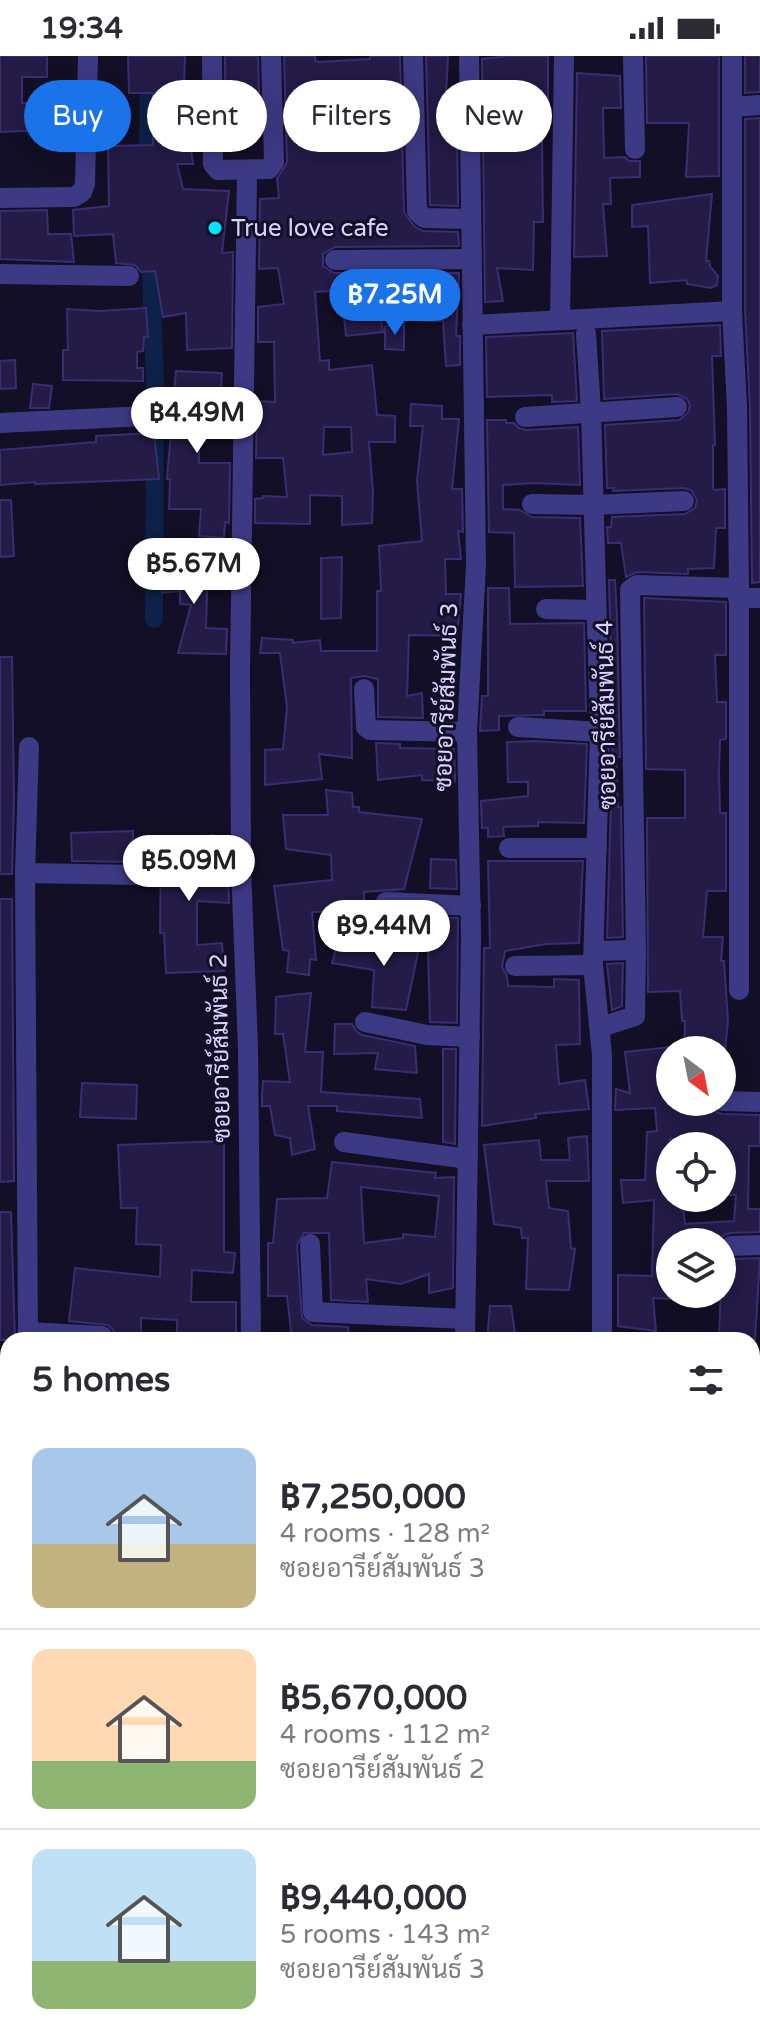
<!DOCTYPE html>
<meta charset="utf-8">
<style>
body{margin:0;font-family:"Varela Round",Sarabun,sans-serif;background:#f2f2f3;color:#2b2b33;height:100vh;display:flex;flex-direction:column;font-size:30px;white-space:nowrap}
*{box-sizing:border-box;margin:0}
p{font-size:26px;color:#7c7c81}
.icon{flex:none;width:44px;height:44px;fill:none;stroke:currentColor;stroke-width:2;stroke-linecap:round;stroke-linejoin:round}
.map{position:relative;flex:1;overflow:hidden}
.panel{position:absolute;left:0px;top:1276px;width:760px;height:712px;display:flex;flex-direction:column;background:#fff;border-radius:24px 24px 0 0;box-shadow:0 4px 20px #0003}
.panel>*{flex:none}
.hud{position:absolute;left:24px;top:24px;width:712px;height:72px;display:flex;gap:16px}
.needle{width:52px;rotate:148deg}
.fabs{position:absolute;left:656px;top:980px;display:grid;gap:16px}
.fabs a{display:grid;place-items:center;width:80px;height:80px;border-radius:50%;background:#fff;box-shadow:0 4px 20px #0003;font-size:40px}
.price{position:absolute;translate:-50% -68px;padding:0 18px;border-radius:28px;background:#fff;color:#222;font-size:26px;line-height:52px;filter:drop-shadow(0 2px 4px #0008)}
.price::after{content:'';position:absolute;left:50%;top:48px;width:24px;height:18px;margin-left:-12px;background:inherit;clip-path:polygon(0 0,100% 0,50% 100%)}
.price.current{background:#1a73e8;color:#fff}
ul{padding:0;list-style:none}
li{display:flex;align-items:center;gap:24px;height:200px;padding:0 32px}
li+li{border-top:2px solid #e1e1e2}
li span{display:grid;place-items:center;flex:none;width:224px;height:160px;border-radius:16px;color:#555}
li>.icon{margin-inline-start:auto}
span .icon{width:96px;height:96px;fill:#fffc;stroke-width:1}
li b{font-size:34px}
h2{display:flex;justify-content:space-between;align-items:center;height:96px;padding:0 32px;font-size:34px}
.pill{padding:0 28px;border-radius:36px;background:#fff;box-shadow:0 4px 20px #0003;font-size:28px;line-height:72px}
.pill.current{background:#1a73e8;color:#fff}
.status{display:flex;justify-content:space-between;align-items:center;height:56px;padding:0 40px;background:#fff;direction:ltr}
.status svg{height:22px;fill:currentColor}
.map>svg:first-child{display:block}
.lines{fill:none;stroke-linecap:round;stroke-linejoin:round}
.canal{stroke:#0c2248;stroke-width:18}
.building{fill:#241b47;stroke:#3b2d73;stroke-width:2;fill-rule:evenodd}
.path{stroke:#2fb8b0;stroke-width:3;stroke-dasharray:4 6;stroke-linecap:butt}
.minor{stroke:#3d3a85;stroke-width:20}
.poi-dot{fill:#00e5ff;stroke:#130f26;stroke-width:3}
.labels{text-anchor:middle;stroke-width:6;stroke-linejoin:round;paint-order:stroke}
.poi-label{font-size:24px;fill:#d9d4ff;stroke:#130f26;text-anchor:start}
.street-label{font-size:24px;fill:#d9d4ff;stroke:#130f26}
</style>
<div class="status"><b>19:34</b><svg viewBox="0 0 49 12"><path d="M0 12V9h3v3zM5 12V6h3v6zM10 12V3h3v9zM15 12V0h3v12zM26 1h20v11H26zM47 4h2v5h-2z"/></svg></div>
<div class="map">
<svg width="760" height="1988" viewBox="0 0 760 1988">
<rect width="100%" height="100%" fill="#130f26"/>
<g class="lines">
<g class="canal">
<path d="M148,113L149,0"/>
<path d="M150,194L155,329L154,563"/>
</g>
</g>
<g class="building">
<path d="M0,0H47V21H22V47H74L73,73H69L68,64H46V74L0,76Z"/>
<path d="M128,0H185L184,27H191L195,62H191L189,80L193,108H177L183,133L229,135L222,197L233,196L232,292L187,294L186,257L163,261L155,215L141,216L135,209L116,207L113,178L74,180L73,154L109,150L108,90L153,89V37H129Z"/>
<path d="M225,0H258L259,37L225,36Z"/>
<path d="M284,0H315V5L319,6L370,3V0H400L404,156L415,171L423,175L458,176L459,190L335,191L323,198V210L334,217H459L456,280H460V309L446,310L443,265H422L420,231L376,233L383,276L346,280L344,261L363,258L362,233L315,236L320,305L329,304V314L372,309L377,359L395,360V386H369L373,436L372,467L342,469V440L310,439V468L255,467V443L263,442V440L287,441L283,402H256L257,345L275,346L274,286H258V251L284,248L278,212L259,213L260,143L279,142L277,123L287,106ZM323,30H362L364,77L324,79ZM324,371H351L352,396L323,399Z"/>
<path d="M426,0H448L446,38L454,40L453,66L454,78H457L458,150L430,149Z"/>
<path d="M509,0H548V52H508V88L542,85L543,166H534L533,214L497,212L503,245L485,246L482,3Z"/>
<path d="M646,0H719V120L686,121L689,67H647Z"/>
<path d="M745,0H760V36L745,37Z"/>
<path d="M577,17L620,20L621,52H603L604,102L625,101L629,105H640V121L610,122L611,148H603L607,200L574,201Z"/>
<path d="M760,62V526L752,527L750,351L745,255V63Z"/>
<path d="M712,138L706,205H709L710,210L718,220L717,229L711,232L687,228V224L650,227L648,170L632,171V149Z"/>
<path d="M47,154L48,178H71L74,206L0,203V155Z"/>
<path d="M146,252L148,281H144L143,295L137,296V312H143V325L63,324V294H68L67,253L100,255Z"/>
<path d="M404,267V294L385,293V270Z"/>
<path d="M720,269L721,300H712L715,389H713V431L714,434L725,433V472H716L714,512L688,513V518L637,516L626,521L621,487H608L607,471H611L612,461L685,458L695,452L697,444L691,434L684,432L613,435L614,432H607L605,369L679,364L688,357L690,349L687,343L677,338L604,343L602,275Z"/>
<path d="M573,277L577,345L552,346V339L487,341L486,281Z"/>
<path d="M15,304L16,332L0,333V305Z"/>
<path d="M176,315L222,317L220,350L199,348V407H230L229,467L225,466L224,482L199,480L201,453H169L170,423H167Z"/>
<path d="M33,328L52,330L49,352H30Z"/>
<path d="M411,348L442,350V363H459L452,433H462L463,476L458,475L461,503H445L446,538H461L457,580L409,579L407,640L422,637L423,662L378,661V623L364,620L351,622L352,702L319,698L322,723L265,729V694L283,693L287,651L280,597H260L262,582L293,584V587L320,584L321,595H377V535H381L379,490L422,485L417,425L423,370H410Z"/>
<path d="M487,364H506V367H514L519,372L526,374L578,371L580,429L533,427L503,429V453L520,454L532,461L580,462L583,530L515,531L514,477L489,476Z"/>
<path d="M154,377L159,423L35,428V426L0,429V394L96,386V380Z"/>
<path d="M0,444H11L14,500L0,501Z"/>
<path d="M342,501L341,562L321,563V502Z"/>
<path d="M160,505L208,506L206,572L227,573L226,598L178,597L191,549L180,548V535L162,537Z"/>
<path d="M609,524H615L617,561L620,701H616L618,751H621L623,881L607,882L613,676Z"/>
<path d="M488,532H509L510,568L584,567L586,655H544V659L499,660V674L480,675L482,640H488Z"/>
<path d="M644,542L726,546V599H715L717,646H726V683L720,684L719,717L720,757H726V835H707L703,881H723L721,905H724L728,965L725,994H684L685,965H682L680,935L648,936L647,762H685V714L646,713Z"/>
<path d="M0,601H12L14,743L12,818H0Z"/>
<path d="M533,685L587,688L584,767L538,766V770L503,771L504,780L488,781V772H482L481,745L528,740V726H508L507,686Z"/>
<path d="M376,687L400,688V692L454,693L455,725L422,724V719L378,724Z"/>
<path d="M326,734L352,737L353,751H359V756L422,763L404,833L364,836V854L312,856L316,904L310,903L309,919L287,916L289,895L283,894L274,830L332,824L331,799L286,793L283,759H328Z"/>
<path d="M133,775L134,806L72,805L71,777Z"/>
<path d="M213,779L214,815H228L229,847L197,845V889L222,887L224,915L166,917L164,877H160L161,785Z"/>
<path d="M431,803L456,804L457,833L430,832Z"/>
<path d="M488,805H583L579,887L546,888L505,895L502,911L507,920L508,930L554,931V923L579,924L580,988L556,989L559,1028L585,1024L589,1053L535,1058L536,1062L482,1070L484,892H490Z"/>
<path d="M0,843H12L14,1125L0,1126Z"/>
<path d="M427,861L458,862L457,967L430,966Z"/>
<path d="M339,881H359L362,893H389L390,882H421L406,954L372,951L374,914L332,907Z"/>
<path d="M623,907L622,950L612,954L607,908Z"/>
<path d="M311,937L305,996H323L321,1036L420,1043L422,1062L337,1055V1050H308L315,1093L292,1099L290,1082L275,1079L270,1050H262V1040L263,1025L290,1026L283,978H275L276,941Z"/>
<path d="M335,968H352L356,975L362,979L415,990L417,1017L375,1013L378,997L334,998Z"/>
<path d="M670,991V1046L684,1047L685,1057L714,1055L722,1058L760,1059V1090H749L748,1153H760V1176L730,1177L724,1179L719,1186H670V1243L653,1242L656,1275L618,1270V1219L652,1220L654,1144L623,1147L621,1124H645L647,1076L657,1075L655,1052L615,1054L616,1033L630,1037L625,996ZM670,1083L695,1084V1090H722V1139H736L734,1165L685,1168L682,1142H670Z"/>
<path d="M443,993H456L455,1088L443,1086Z"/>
<path d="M82,1027L137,1029L136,1063L80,1061Z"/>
<path d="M587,1080L589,1125H546L549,1152L568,1155L571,1192L575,1193L569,1234L526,1233L528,1182H522L521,1172L494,1168L484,1089L539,1084L541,1104H570L568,1082Z"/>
<path d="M224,1085V1196L235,1197L233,1217L192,1214L191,1246H236V1284H177V1264L141,1262V1284H114V1275L108,1269L69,1265L75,1212L160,1221L161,1189L136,1188L137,1152H121L118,1089Z"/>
<path d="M332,1106L436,1117L435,1122L454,1121L453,1232L429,1237V1218L401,1228L366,1223L368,1246L331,1244L329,1177H304L297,1189L302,1262L312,1269L348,1271L350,1284H292L287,1240H268V1187H273L277,1143L327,1142ZM361,1131L439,1140L435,1181L403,1178V1182L364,1187Z"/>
<path d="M0,1156H11L15,1284H0Z"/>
<path d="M722,1199L731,1203L760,1202L755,1284H719Z"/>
<path d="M490,1250H511L516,1284H487Z"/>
</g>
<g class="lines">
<path class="path" d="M374,1988L376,1980"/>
<g class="minor">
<path d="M212,0L213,108L218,114L269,113L274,106L271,0"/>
<path d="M413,0L417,155L424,162L471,163"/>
<path d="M633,0L635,93"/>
<path d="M732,0V255L737,351L739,532V934"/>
<path d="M733,51L760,49"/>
<path d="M247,115L240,614L241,812L248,992L251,1284"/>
<path d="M0,142L74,141L82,136L85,128L88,0"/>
<path d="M335,204L471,203"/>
<path d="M0,218L129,220"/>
<path d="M560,264L564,0"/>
<path d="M472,269L732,255"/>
<path d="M586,278L591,355L600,676L593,909L602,999V1284"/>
<path d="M525,361L677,351"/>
<path d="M0,367L146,360"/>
<path d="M532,448L593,449L684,445"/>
<path d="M738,542H760"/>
<path d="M546,553L596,554"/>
<path d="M364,633L366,671L370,674L467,676"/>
<path d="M518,671L600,676"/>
<path d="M509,792H597"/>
<path d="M25,817L141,819"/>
<path d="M386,846L471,850"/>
<path d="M594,895L636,894L630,534L637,529L739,532"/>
<path d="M515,910L593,909"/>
<path d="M365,966L427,979L470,981"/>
<path d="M601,971L635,960L636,894"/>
<path d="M722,1045L760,1046"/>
<path d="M344,1086L468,1103"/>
<path d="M310,1188L313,1256L465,1263"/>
<path d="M731,1190L760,1189"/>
<path d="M28,1276L102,1280"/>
<path d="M28,1284L25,817L29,691"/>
<path d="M465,1284L471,880L467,676L476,509L469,0"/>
<path d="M752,1835H760"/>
<path d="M0,1909L4,1887"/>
<path d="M752,1961H760"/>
<path d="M260,1988L261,1980"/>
<path d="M533,1988L534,1980"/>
<path d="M659,1988L660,1980"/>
<path d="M730,1988L731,1980"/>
</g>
</g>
<circle class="poi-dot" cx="215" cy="172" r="8"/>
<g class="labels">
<g class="poi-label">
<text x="231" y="180">True love cafe</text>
</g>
<g class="street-label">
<text transform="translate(446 641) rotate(-88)" y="8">ซอยอารีย์สัมพันธ์ 3</text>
<text transform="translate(606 659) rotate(-91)" y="8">ซอยอารีย์สัมพันธ์ 4</text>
<text transform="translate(220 992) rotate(-91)" y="8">ซอยอารีย์สัมพันธ์ 2</text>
</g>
</g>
</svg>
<div class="fabs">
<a><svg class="needle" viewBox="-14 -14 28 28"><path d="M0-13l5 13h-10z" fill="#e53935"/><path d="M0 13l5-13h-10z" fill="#7c7c81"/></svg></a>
<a><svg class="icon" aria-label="locate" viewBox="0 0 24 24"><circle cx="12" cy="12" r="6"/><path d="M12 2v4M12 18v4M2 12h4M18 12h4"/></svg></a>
<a><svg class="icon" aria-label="layers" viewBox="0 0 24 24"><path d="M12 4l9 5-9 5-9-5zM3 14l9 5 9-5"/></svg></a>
</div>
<b class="price current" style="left:395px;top:281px">฿7.25M</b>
<b class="price" style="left:197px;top:399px">฿4.49M</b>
<b class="price" style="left:194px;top:550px">฿5.67M</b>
<b class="price" style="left:189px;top:847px">฿5.09M</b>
<b class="price" style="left:384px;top:912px">฿9.44M</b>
<div class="hud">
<a class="pill current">Buy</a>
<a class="pill">Rent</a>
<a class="pill">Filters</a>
<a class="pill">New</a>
</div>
<section class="panel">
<h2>5 homes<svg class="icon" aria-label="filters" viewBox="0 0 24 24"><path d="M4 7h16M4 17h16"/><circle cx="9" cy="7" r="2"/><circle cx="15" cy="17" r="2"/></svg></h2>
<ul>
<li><span style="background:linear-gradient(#a9c7e8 60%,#c2b280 0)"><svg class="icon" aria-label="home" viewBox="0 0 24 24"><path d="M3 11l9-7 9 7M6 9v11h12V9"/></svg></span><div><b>฿7,250,000</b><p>4 rooms · 128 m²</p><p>ซอยอารีย์สัมพันธ์ 3</p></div></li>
<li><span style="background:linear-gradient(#ffd9b3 70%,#8fb573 0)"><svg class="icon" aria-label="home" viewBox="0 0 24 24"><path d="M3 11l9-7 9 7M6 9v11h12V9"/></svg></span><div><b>฿5,670,000</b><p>4 rooms · 112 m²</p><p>ซอยอารีย์สัมพันธ์ 2</p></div></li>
<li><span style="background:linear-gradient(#bfe0f5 70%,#8fb573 0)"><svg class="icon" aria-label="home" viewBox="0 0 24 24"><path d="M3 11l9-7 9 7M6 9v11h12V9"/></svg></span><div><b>฿9,440,000</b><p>5 rooms · 143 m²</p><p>ซอยอารีย์สัมพันธ์ 3</p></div></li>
</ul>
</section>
</div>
